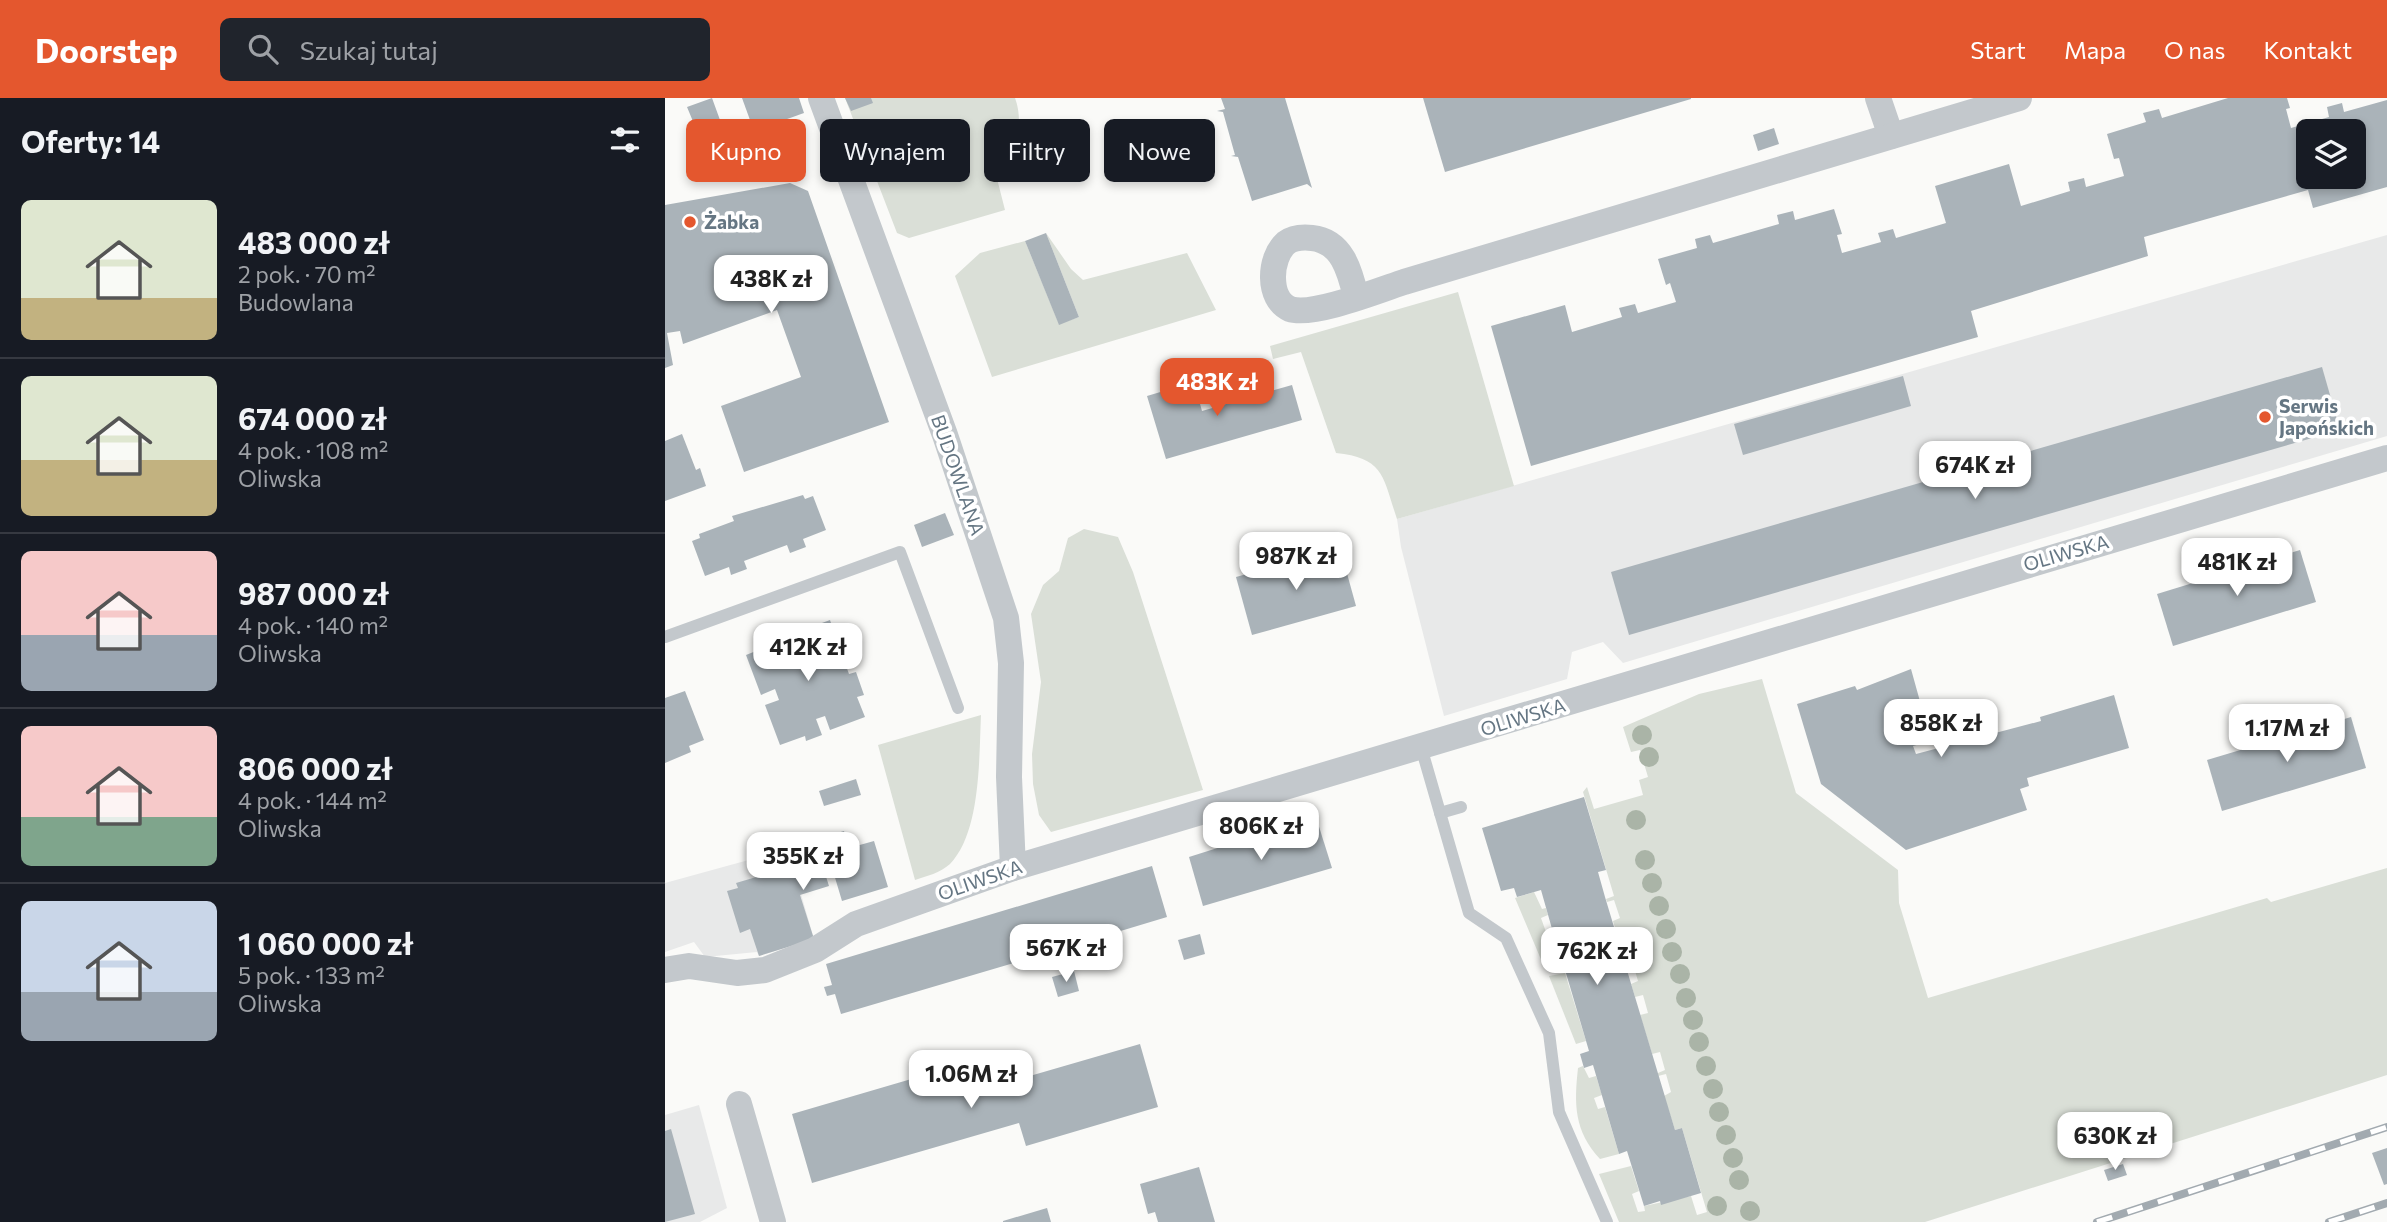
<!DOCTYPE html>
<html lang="pl">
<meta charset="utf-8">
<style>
body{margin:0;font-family:Commissioner,sans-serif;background:#20242c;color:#f1f3f6;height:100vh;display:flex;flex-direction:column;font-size:26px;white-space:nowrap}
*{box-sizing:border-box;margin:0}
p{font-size:23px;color:#9ea1a6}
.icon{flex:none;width:38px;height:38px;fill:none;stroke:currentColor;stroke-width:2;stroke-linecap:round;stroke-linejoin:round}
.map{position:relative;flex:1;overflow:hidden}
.details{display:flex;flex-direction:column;background:#171b24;width:665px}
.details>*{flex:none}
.guide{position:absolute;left:21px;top:21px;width:665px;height:63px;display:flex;gap:14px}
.tools{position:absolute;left:1631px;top:21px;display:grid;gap:14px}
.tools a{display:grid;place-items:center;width:70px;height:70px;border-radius:10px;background:#171b24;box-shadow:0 4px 10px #0003;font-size:35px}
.price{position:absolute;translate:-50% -60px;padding:0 16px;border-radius:14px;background:#fff;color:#222;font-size:23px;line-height:46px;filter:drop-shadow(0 2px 4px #0008)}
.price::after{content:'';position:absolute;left:50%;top:42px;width:21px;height:16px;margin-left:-10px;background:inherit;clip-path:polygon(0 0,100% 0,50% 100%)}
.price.current{background:#e4572e;color:#fff}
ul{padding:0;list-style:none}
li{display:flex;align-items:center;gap:21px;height:175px;padding:0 21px}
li+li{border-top:2px solid #363941}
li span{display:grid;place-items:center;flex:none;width:196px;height:140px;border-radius:10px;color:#555}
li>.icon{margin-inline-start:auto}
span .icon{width:84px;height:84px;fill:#fffc;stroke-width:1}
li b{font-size:30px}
h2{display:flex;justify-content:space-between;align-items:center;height:84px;padding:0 21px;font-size:30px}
.tag{padding:0 24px;border-radius:10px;background:#171b24;box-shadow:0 4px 10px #0003;font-size:24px;line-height:63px}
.tag.current{background:#e4572e;color:#fff}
header{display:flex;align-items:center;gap:42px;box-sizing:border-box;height:98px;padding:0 35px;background:#e4572e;color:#fff}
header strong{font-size:33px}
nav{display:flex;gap:38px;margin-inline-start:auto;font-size:24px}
.search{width:490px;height:63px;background:#20242c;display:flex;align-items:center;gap:18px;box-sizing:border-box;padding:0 24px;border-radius:10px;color:#9ea1a6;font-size:26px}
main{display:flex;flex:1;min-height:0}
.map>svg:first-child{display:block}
.built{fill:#e8e9e9}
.green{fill:#dadfd7}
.building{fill:#aab3b9;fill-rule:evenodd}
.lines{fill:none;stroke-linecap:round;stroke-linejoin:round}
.lane{stroke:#c3c8cc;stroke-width:12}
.street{stroke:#c3c8cc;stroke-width:26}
.rail-casing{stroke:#a2aab0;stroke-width:8}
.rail{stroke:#fff;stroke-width:5;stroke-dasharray:16;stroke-linecap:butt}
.tree{fill:#aab4a7}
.poi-dot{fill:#e4572e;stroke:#fff;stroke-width:2.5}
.labels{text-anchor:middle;stroke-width:7;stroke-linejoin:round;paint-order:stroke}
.poi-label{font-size:19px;font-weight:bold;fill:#657683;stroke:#fff;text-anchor:start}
.street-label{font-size:19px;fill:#657683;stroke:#fff}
</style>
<header>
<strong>Doorstep</strong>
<div class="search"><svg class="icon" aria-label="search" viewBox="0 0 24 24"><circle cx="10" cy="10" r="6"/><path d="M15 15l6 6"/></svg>Szukaj tutaj</div>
<nav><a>Start</a><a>Mapa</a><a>O nas</a><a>Kontakt</a></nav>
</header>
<main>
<section class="details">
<h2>Oferty: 14<svg class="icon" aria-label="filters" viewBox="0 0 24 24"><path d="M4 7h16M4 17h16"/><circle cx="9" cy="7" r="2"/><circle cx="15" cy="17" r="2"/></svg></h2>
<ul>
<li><span style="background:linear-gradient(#dfe7d0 70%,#c2b280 0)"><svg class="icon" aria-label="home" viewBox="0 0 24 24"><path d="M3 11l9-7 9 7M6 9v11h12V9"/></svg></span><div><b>483 000 zł</b><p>2 pok. · 70 m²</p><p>Budowlana</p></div></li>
<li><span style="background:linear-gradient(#dfe7d0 60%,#c2b280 0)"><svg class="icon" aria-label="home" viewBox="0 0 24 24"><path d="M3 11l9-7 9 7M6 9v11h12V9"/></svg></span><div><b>674 000 zł</b><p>4 pok. · 108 m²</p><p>Oliwska</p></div></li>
<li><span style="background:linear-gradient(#f6c9c9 60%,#9aa5b1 0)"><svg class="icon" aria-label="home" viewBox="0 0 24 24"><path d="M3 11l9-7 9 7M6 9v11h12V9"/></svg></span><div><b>987 000 zł</b><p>4 pok. · 140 m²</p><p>Oliwska</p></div></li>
<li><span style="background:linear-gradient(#f6c9c9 65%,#7fa58c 0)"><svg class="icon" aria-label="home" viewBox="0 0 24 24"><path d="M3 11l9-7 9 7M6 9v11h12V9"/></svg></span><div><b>806 000 zł</b><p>4 pok. · 144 m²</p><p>Oliwska</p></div></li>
<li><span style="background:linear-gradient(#c9d6e8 65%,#9aa5b1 0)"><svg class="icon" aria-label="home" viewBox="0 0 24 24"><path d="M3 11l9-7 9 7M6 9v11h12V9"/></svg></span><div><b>1 060 000 zł</b><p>5 pok. · 133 m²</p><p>Oliwska</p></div></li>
</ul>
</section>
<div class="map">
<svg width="1722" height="1124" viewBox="0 0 1722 1124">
<rect width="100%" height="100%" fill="#fafaf8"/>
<g class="built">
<path d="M1722,137V338L958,565L938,544L907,554L902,581L779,618L736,449L732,421Z"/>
<path d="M123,751L149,841L94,858L92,854L40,859L29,844L0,854V785Z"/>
<path d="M34,1007L62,1110L35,1124H0V1017Z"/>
</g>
<g class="green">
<path d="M180,0H350C357,19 354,38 346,56L327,61L340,112L244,140L232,135Z"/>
<path d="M381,135L406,171L418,182L522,155L551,212L327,279L290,178L315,155L360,143L394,226L414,219Z"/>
<path d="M793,194L849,388L732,421C718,380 720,360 671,355L636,254L608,261L605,248Z"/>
<path d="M419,431L453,439L468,474L538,692L386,734L374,717L368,686L367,656L376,584L366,516L378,487L394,473L403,440Z"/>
<path d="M1097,581L1131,695L1233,772L1234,805L1263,900L1602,800L1606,804L1722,770V977L1260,1124H954L934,1076L966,1068L974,1093L967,1096L973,1114L980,1113L979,1108L1026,1098L1032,1117L1042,1114L1017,1030L1010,1032L999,998L1006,994L1001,976L993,978V975L1000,972L995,954L987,956L975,917L983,915L978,897L970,899L966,886L973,883L968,866L961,868L948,823L955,820L949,802L942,804L941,801L949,798L918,694L922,689L929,711L978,697L974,682L983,679L975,652L966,654L958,629L1034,596Z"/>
<path d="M316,617C314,659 316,734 285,766C275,775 262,778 250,782L213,647Z"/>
<path d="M869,794L877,811L881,810L883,817L876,820L881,834L888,832L893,852L884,855L889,868L880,871L850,800Z"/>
<path d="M900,875L921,943L911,946L884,878Z"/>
<path d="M918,968L924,980L931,978L937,997L929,1000L933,1011L940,1009L954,1056L935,1061C909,1033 909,1006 913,970Z"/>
</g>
<g class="building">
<path d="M47,0L59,33L73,27L84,55L47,69L22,9Z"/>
<path d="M77,0H134L139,15L89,33Z"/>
<path d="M180,0H206L208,5L186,13Z"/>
<path d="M556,0H620L647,90L642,86L587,103L573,59L566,58L570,57L558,14L552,13L560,11Z"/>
<path d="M758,0H1026V1L780,74Z"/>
<path d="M1563,0H1622L1625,10L1621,11L1626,30L1664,19L1662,9L1677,5L1679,14L1722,2V89L1648,110L1643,92L1479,139L1483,158L1306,213L1313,239L866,368L826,228L900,207L907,234L957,219L954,210L970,206L973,215L1011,204L1005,185L1001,187L993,161L1032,150L1030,141L1045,137L1048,145L1114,126L1112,117L1128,113L1130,122L1169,111L1177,136L1172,137L1177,155L1216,144L1213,135L1228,131L1231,140L1281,125L1270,88L1344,66L1356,108L1405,93L1403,84L1419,80L1421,89L1459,78L1454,60L1449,61L1442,36L1481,24L1478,15L1494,11L1497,20ZM1643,33H1689V79H1643Z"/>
<path d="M1109,30L1114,46L1093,53L1088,37Z"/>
<path d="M125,85L143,93L224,324L79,374L56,308L136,279L112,212L18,246L15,233L2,235L8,267L0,270V107Z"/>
<path d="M381,135L414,219L394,227L360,143Z"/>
<path d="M1657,269L1675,332L964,537L946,474Z"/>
<path d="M1238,278L1246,308L1078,357L1069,326Z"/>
<path d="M529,284L537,313L627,287L637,322L501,361L482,298Z"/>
<path d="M17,336L31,372L35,370L41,388L0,403V343Z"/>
<path d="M138,397L140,401L148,398L161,432L138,441L141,449L125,455L122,447L79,463L82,471L66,477L64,469L40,478L27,443L35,440L34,436L69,423L67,418Z"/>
<path d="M280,415L289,437L257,449L249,427Z"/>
<path d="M675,450L691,508L587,537L571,479Z"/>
<path d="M1635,452L1651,504L1508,548L1492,496Z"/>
<path d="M165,522L172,543L178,540L186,563L180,565L184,576L191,574L199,597L192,599L200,619L165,632L160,618L151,621L157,637L141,643L140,638L115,647L100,607L114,602L110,591L96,597L81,557L106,547L105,542L119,537L125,553L135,549L130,535Z"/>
<path d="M1246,571L1256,607L1266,604L1275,633L1269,642L1248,648L1251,656L1376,623L1375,619L1449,597L1464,650L1362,680L1364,688L1355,691L1362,712L1241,752L1156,686L1132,606L1190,588L1192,592Z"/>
<path d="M20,593L39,642L24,648L26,654L0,665V600Z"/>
<path d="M1686,619L1701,670L1557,713L1542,662Z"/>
<path d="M191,681L196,697L159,708L154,693Z"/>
<path d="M919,699L941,772L933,774L940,799L1010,1032L1017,1030L1036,1095L996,1107L995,1103L979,1108L962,1053L954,1056L928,967L919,970L915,956L924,953L898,865L889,868L885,854L893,852L876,792L852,799L849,790L836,793L817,730Z"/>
<path d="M651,719L667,770L538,808L524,759Z"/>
<path d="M179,733L184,750L209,743L223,789L177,803L165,763L157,766L164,788L135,797L149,841L94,858L85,831L75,835L62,793L73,790L71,785L155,760L149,742Z"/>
<path d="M487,768L502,819L429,841L432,853L421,856L417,845L176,916L170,896L162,898L159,889L167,887L161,866Z"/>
<path d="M535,836L540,856L519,862L513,842Z"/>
<path d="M409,873L414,893L393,899L387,879Z"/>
<path d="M475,946L493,1009L361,1048L354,1025L147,1085L127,1016L335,955L344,984Z"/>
<path d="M6,1031L30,1116L0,1124V1033Z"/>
<path d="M1722,1050V1086L1719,1087L1707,1055Z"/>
<path d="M1458,1066L1462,1077L1443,1083L1439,1072Z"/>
<path d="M534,1069L550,1124H493L490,1114L483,1116L475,1086Z"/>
<path d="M382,1110L386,1124H338V1123Z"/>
</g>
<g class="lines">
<g class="lane">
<path d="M0,539L235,454L293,610"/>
<path d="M756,649L804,815L841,840L884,935L894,1014L942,1124"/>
<path d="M775,715L796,709"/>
</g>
<g class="street">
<path d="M156,0L280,337L341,520L346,565L344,679L348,770"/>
<path d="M1213,0L1226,38"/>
<path d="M691,199C685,173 677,143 647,140C638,139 629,139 621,145C604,160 602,201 625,211C647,219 715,192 739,184L1354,0"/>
<path d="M0,872L24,868L72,875L100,872L150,852L191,826L348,770L1722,360"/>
<path d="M74,1006L108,1124"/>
</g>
<defs>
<g id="rail">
<path d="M1432,1124L1722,1029"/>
<path d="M1664,1124L1722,1105"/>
</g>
</defs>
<use href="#rail" class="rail-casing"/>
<use href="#rail" class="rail"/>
</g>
<g class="tree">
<circle cx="977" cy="637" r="10"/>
<circle cx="984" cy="659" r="10"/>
<circle cx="971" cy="722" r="10"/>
<circle cx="980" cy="762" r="10"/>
<circle cx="987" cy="785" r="10"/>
<circle cx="994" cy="808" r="10"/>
<circle cx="1001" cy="831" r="10"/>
<circle cx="1007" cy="854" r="10"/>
<circle cx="1015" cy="876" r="10"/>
<circle cx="1021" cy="900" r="10"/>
<circle cx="1028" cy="922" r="10"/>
<circle cx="1034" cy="944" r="10"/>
<circle cx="1041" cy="968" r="10"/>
<circle cx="1048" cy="991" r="10"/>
<circle cx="1054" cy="1014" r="10"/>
<circle cx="1061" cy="1037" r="10"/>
<circle cx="1068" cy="1060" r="10"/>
<circle cx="1074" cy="1082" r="10"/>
<circle cx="1052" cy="1108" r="10"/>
<circle cx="1085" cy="1113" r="10"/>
</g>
<g class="poi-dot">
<circle cx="25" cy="124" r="7"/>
<circle cx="1600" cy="319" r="7"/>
</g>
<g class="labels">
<g class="poi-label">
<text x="39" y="131">Żabka</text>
<text x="1614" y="315">Serwis<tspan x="1614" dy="22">Japońskich</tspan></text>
</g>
<g class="street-label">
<text transform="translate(293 377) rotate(71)" y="7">BUDOWLANA</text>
<text transform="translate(1401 455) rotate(-16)" y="7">OLIWSKA</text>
<text transform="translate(858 619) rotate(-17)" y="7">OLIWSKA</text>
<text transform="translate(315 782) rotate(-19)" y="7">OLIWSKA</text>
</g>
</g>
</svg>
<div class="tools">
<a><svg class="icon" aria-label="layers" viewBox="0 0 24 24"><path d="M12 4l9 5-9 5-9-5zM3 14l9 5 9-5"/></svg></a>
</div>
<b class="price" style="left:106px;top:217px">438K zł</b>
<b class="price current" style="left:552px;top:320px">483K zł</b>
<b class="price" style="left:1310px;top:403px">674K zł</b>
<b class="price" style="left:631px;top:494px">987K zł</b>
<b class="price" style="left:1572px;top:500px">481K zł</b>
<b class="price" style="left:143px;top:585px">412K zł</b>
<b class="price" style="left:1276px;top:661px">858K zł</b>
<b class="price" style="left:1622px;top:666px">1.17M zł</b>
<b class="price" style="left:596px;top:764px">806K zł</b>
<b class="price" style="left:138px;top:794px">355K zł</b>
<b class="price" style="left:401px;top:886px">567K zł</b>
<b class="price" style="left:932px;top:889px">762K zł</b>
<b class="price" style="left:306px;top:1012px">1.06M zł</b>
<b class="price" style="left:1450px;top:1074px">630K zł</b>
<div class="guide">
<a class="tag current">Kupno</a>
<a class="tag">Wynajem</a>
<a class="tag">Filtry</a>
<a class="tag">Nowe</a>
</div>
</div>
</main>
